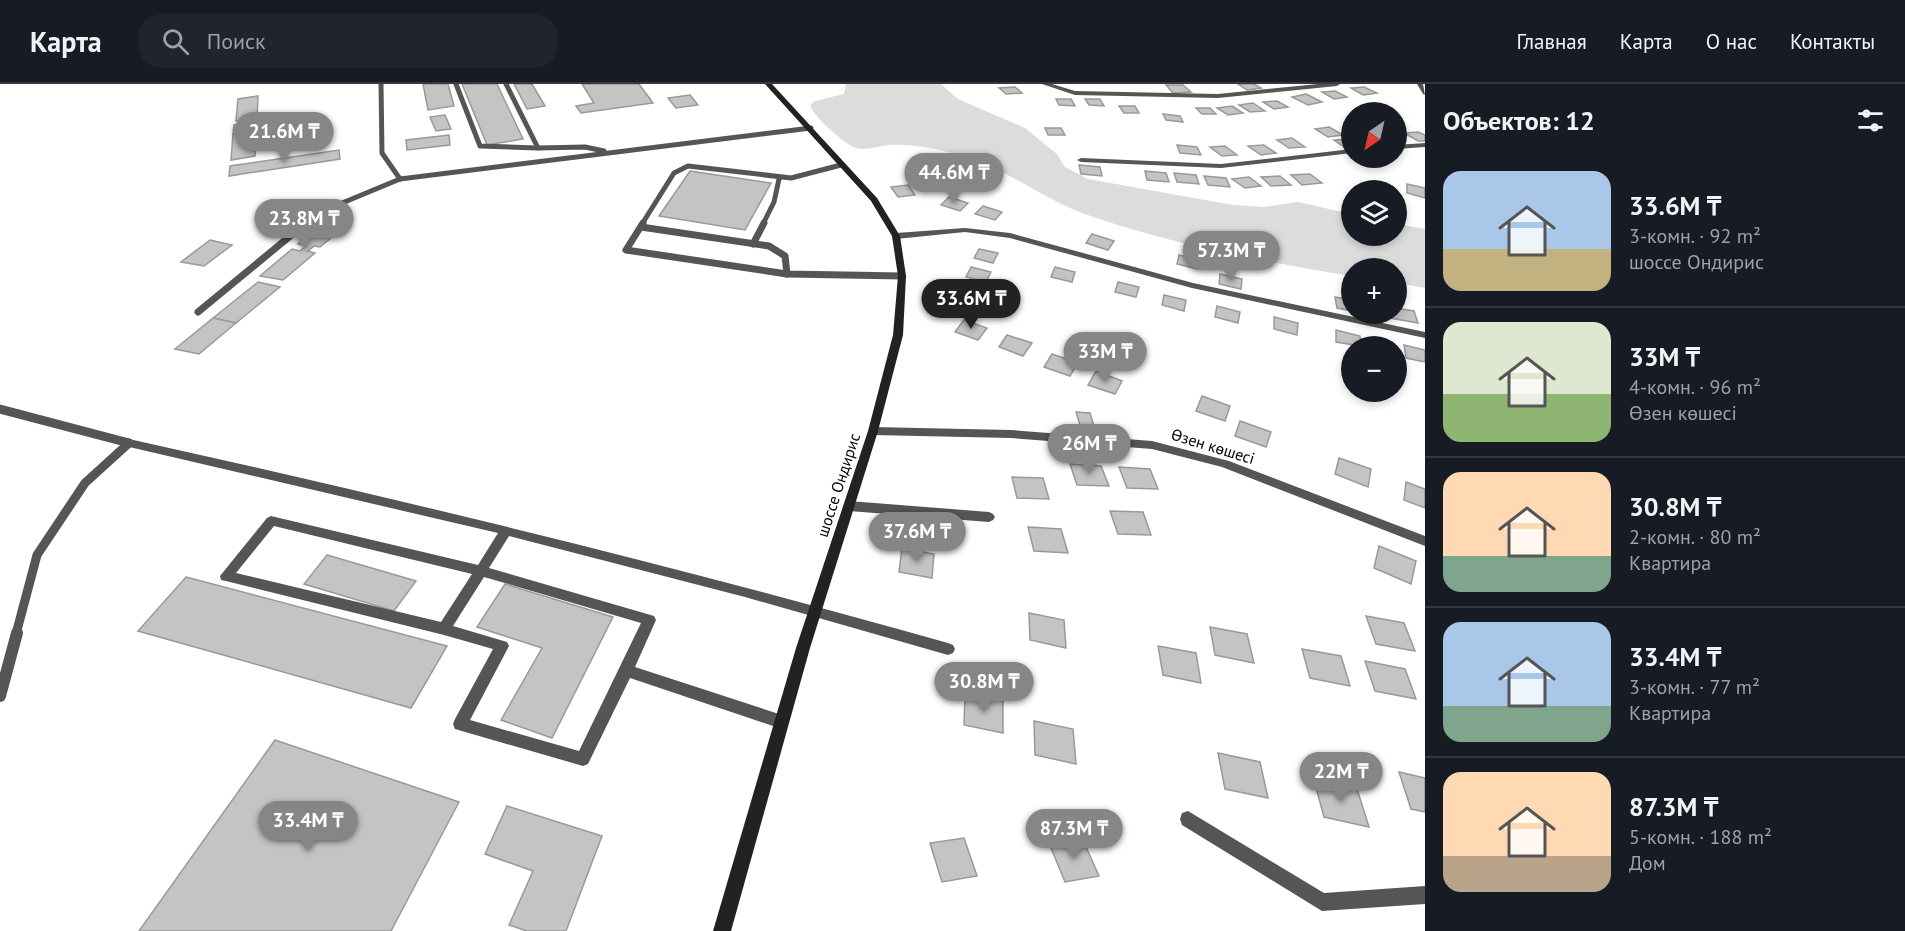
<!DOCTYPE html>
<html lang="ru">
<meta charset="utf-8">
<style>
body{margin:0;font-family:"PT Sans",sans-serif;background:#20242c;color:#f1f3f6;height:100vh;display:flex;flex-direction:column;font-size:22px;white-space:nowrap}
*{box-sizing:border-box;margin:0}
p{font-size:20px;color:#9ea1a6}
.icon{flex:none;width:33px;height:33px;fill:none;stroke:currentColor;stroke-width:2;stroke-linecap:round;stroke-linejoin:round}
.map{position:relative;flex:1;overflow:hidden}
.details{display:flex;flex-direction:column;background:#171b24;width:480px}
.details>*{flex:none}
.needle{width:39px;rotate:214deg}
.fabs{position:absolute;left:1341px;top:18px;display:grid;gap:12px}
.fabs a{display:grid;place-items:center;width:66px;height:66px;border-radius:50%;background:#171b24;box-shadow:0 3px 9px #0003;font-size:30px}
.price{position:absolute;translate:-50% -51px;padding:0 14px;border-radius:21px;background:#858687;color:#fff;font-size:20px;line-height:39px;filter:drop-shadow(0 2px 3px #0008)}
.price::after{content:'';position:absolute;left:50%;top:36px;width:18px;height:14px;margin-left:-9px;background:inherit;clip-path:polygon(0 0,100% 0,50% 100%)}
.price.current{background:#222;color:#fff}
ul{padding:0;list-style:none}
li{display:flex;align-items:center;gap:18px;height:150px;padding:0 18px}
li+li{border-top:2px solid #363941}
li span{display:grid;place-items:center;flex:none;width:168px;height:120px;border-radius:18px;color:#555}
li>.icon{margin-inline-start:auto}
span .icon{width:72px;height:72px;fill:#fffc;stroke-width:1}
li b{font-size:26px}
h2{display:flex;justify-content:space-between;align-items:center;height:72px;padding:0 18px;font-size:26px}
header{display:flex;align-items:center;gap:36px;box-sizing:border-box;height:84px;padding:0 30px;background:#171b24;border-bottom:2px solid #363941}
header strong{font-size:28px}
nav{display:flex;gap:33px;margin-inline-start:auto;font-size:21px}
.search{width:420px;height:54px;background:#20242c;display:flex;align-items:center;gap:15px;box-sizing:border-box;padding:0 21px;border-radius:24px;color:#9ea1a6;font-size:22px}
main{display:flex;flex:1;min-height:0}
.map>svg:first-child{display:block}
.green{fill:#dcdcdc}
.building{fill:#c4c4c4;stroke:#999;stroke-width:1.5}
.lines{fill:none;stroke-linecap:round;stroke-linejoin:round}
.lane-far3{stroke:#555;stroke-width:5}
.lane-far2{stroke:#555;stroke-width:7}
.lane-far1{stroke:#555;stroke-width:9}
.lane{stroke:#555;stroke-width:12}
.street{fill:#555;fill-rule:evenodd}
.secondary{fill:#222;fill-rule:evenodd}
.labels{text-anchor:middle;stroke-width:5;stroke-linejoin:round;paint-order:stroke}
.street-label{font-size:16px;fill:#000;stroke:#fff}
</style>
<header>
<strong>Карта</strong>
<div class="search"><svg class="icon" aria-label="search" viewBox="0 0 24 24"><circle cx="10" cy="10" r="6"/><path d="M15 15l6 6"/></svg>Поиск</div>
<nav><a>Главная</a><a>Карта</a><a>О нас</a><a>Контакты</a></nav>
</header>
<main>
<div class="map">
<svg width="1425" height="847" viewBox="0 0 1425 847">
<rect width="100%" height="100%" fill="#fff"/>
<path class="green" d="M846,0H941L958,15L1025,44L1057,70L1065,83L1088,95L1233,121L1264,123L1298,118L1351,130L1352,152H1396L1397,140L1425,145V204L1397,199L1396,184H1352L1351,192C1261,177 1169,160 1082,129C1039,113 1005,83 959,71C937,65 914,60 892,61C880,61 868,67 856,64C845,61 813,32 810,21L815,17L844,10Z"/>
<g class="building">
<path d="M423,0H448L454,22L428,26Z"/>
<path d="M462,0H497L523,55L487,61Z"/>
<path d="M514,0H532L545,22L527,25Z"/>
<path d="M582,0H639L653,19L581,29L576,22L594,19Z"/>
<path d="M1238,0H1254L1261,4L1247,6Z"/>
<path d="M1166,1H1183L1191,8L1173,9Z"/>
<path d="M1015,3L1022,9L1006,10L999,4Z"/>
<path d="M1364,3L1377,9L1363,11L1351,4Z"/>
<path d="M1335,7L1347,13L1334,15L1322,8Z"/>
<path d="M1306,10L1322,18L1308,21L1292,13Z"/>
<path d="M690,11L698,21L676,24L668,14Z"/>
<path d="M258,12L257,35L236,37L238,15Z"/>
<path d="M1056,15H1071L1075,22L1059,21Z"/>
<path d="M1085,15H1100L1104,22L1089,21Z"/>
<path d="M1277,17L1288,23L1274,25L1263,18Z"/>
<path d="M1253,19L1265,27L1250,28L1239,21Z"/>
<path d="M1119,22H1135L1139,29H1124Z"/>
<path d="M1232,22L1243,29L1228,31L1217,24Z"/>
<path d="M1196,24H1210L1216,30H1202Z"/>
<path d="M1163,30L1180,32L1183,38L1166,36Z"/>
<path d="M445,31L451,45L436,47L430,33Z"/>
<path d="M292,33V41L233,50L234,41Z"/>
<path d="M1329,43L1343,51L1328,53L1315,45Z"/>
<path d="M1045,44H1061L1065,51H1048Z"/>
<path d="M256,47L255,72L231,76L233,50Z"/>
<path d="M1418,48L1425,51V57H1418L1404,49Z"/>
<path d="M449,51L450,61L407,66L406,56Z"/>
<path d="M1292,54L1305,63L1289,64L1277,56Z"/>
<path d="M1349,55L1352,57V64L1347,65L1334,56Z"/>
<path d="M1177,61L1197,63L1201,71L1180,69Z"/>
<path d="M1264,61L1276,69L1261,71L1248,62Z"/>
<path d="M1225,62L1237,71L1222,72L1210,63Z"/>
<path d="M339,66L340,75L229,92L230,82Z"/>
<path d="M935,79L947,91L931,94L919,82Z"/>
<path d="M1079,81L1100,83L1102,92L1081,90Z"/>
<path d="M981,84L999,89L989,100L970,95Z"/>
<path d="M690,87L771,99L745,146L659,132Z"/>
<path d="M1145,87L1166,89L1169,98L1147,96Z"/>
<path d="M1174,89L1196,91L1199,100L1177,98Z"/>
<path d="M1310,90L1322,99L1302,101L1291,91Z"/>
<path d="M1204,92L1226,94L1230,103L1208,101Z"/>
<path d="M1280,92L1291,101L1271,102L1261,93Z"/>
<path d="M1249,93L1261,102L1245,104L1232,95Z"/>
<path d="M1365,100L1387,105L1386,106H1364Z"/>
<path d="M1407,100L1425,104V114L1407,109Z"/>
<path d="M908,101L915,111L898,113L891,103Z"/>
<path d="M949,113L968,119L960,127L941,121Z"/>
<path d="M983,122L1002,128L995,136L975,130Z"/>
<path d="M329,135L350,138L320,163L314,162L308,167L315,169L283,196L260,192L292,165L300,167L306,162L298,160Z"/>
<path d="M1092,150L1114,157L1108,166L1086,159Z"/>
<path d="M210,156L232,161L204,182L181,178Z"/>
<path d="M979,165L998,169L993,179L974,174Z"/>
<path d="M1179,171L1200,176L1198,185L1177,180Z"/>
<path d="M971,183L991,188L986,198L966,193Z"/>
<path d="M1055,183L1075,188L1072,198L1051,193Z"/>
<path d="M1220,190L1242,195L1241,205L1219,200Z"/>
<path d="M258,198L280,203L236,239L213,234Z"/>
<path d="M1118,198L1139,203L1136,213L1115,208Z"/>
<path d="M1164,211L1186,216L1184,227L1162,221Z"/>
<path d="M1335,213L1352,216V227L1337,224Z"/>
<path d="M1217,222L1240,228L1238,239L1215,233Z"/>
<path d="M1396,224L1414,227L1418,239L1390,234L1389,230H1396Z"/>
<path d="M1274,233L1298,239L1297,251L1274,245Z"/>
<path d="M213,234L236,239L199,270L175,265Z"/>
<path d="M964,236L987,244L978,256L955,248Z"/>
<path d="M1336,246L1360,252L1361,262L1336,258Z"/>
<path d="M1007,251L1032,259L1023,272L999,263Z"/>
<path d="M1404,261L1425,266V278L1406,274Z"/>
<path d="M1052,270L1078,279L1070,292L1044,283Z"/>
<path d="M1096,287L1122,297L1115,310L1088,301Z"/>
<path d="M1202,312L1230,322L1225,337L1196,327Z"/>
<path d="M1076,328L1090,329L1094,342L1080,341Z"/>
<path d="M1240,337L1271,348L1266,363L1235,352Z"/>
<path d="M1339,374L1371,385L1368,403L1335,390Z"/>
<path d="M1070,380L1101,382L1109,402L1077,401Z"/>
<path d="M1119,383L1150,385L1158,405L1127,404Z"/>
<path d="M1012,393L1043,394L1049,415L1017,414Z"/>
<path d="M1406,398L1425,405V424L1404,416Z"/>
<path d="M1110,427L1143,428L1151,451L1118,450Z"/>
<path d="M1028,443L1061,445L1068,469L1034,467Z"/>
<path d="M1379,462L1416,477L1411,500L1374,484Z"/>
<path d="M902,464L934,470L932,494L899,488Z"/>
<path d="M327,471L416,497L394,527L304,500Z"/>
<path d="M186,493L447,562L411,624L138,547Z"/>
<path d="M505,500L613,533L552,654L501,636L542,564L477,543Z"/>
<path d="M1029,529L1064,536L1066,564L1030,556Z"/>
<path d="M1366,532L1404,539L1415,567L1376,560Z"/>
<path d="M1210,543L1247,550L1254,579L1215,571Z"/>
<path d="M1158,562L1196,569L1201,599L1163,591Z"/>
<path d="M1302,565L1341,572L1350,602L1310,594Z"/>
<path d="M1365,577L1405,585L1416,615L1375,607Z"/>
<path d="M965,609L1003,617V649L964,641Z"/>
<path d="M1034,637L1073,645L1076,680L1035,671Z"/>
<path d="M275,656L459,718L391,847H139Z"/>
<path d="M1218,669L1260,678L1268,714L1225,705Z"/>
<path d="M1399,688L1425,694V728L1411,725Z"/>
<path d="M1314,696L1357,705L1369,743L1324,733Z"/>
<path d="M507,722L602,752L566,847H527L509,841L533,787L485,770Z"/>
<path d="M964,754L977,792L942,798L930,759Z"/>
<path d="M1082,754L1099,792L1065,798L1049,759Z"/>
</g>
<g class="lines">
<g class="lane-far3">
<path d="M381,0L382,69L400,95"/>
<path d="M456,0L480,62L538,64"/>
<path d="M506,0L538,64L585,63L604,67"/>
<path d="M305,140L318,129L400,95L811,44"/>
<path d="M642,140L674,89L688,82L791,94L841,81"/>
<path d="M763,140L774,118L779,95"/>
</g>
<g class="lane-far2">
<path d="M643,139L626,166L787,190L902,192"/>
<path d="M641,143L769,162L785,172L787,190"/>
<path d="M753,160L764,139"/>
<path d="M198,228L306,139"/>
</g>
<g class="lane-far1">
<path d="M0,325L129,359"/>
<path d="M16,550L37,471L85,399L129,359"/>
</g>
<path class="lane" d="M0,612L17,549"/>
<g class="street">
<path d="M1042,0H1052L1075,7L1218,10L1318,0H1340L1337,2L1218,14L1075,11Z"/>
<path d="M1417,0H1423L1425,11L1423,10Z"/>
<path d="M1425,59V63L1396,65V61Z"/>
<path d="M1352,65V69L1221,84L1081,78L1077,76L1081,74L1221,80Z"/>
<path d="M965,144L1010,149L1193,199L1425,248V254L1192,204L1010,154L965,148L896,155L892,152L896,149Z"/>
<path d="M873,343L1011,346L1152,357L1229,377L1425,452V462L1222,383L1152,365L1011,354L873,351L868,347Z"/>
<path d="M129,355C404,416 677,482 948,559L953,561L955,565L953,569L948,571L745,513L509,452L489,484L654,532L656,536L635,583L782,631L787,633L789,638L787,643L782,645L630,594L588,680L583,682L455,645L453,640L455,635L493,565L444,551L226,497L221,496L220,492L267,434L271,432L478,481L498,449L125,362L123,359L125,356ZM274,442L472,490L441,538L236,489ZM484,493L641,539L579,667L470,636L509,562L507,558L453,542Z"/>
<path d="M849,417L989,428L993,430L995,433L993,436L989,438L849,427L843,422Z"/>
<path d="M1188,727L1324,809L1425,802V820L1322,827L1182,741L1180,735L1182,729Z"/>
</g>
<path class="secondary" d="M765,0H772L877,114L900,152L906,192L903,251L878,347L810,564L731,847H713L796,564L868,347L893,251L898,192L892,152L871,117Z"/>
</g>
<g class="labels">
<g class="street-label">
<text transform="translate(1213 362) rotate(17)" y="6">Өзен көшесі</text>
<text transform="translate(838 401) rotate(-72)" y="6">шоссе Ондирис</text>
</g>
</g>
</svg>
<div class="fabs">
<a><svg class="needle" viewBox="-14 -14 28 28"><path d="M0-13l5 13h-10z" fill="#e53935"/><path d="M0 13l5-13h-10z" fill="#9ea1a6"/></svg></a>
<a><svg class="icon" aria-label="layers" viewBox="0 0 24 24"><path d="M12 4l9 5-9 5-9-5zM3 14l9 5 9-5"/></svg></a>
<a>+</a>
<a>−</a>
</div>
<b class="price" style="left:284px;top:79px">21.6M ₸</b>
<b class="price" style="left:954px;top:120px">44.6M ₸</b>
<b class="price" style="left:304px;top:166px">23.8M ₸</b>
<b class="price" style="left:1231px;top:198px">57.3M ₸</b>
<b class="price current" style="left:971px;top:246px">33.6M ₸</b>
<b class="price" style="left:1105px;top:299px">33M ₸</b>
<b class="price" style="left:1089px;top:391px">26M ₸</b>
<b class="price" style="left:917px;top:479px">37.6M ₸</b>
<b class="price" style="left:984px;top:629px">30.8M ₸</b>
<b class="price" style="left:1341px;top:719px">22M ₸</b>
<b class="price" style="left:308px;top:768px">33.4M ₸</b>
<b class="price" style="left:1074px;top:776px">87.3M ₸</b>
</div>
<section class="details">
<h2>Объектов: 12<svg class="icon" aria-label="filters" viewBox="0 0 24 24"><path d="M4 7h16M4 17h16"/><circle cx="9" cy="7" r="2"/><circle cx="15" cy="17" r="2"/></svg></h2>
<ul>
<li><span style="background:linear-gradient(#a9c7e8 65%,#c2b280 0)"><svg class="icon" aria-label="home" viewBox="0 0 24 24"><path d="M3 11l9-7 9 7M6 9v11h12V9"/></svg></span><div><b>33.6M ₸</b><p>3-комн. · 92 m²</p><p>шоссе Ондирис</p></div></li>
<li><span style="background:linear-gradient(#dfe7d0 60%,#8fb573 0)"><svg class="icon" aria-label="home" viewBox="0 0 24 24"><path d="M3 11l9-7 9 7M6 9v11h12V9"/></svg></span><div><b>33M ₸</b><p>4-комн. · 96 m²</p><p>Өзен көшесі</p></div></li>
<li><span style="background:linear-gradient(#ffd9b3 70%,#7fa58c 0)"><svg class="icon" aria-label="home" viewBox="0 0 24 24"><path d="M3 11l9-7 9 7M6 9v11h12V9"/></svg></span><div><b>30.8M ₸</b><p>2-комн. · 80 m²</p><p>Квартира</p></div></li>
<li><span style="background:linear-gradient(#a9c7e8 70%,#7fa58c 0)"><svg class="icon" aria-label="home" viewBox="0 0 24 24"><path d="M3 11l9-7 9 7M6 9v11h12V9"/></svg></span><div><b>33.4M ₸</b><p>3-комн. · 77 m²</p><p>Квартира</p></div></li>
<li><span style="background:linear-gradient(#ffd9b3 70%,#b9a48a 0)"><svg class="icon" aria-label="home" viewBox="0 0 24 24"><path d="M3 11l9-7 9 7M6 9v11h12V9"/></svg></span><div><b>87.3M ₸</b><p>5-комн. · 188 m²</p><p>Дом</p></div></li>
</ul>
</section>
</main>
